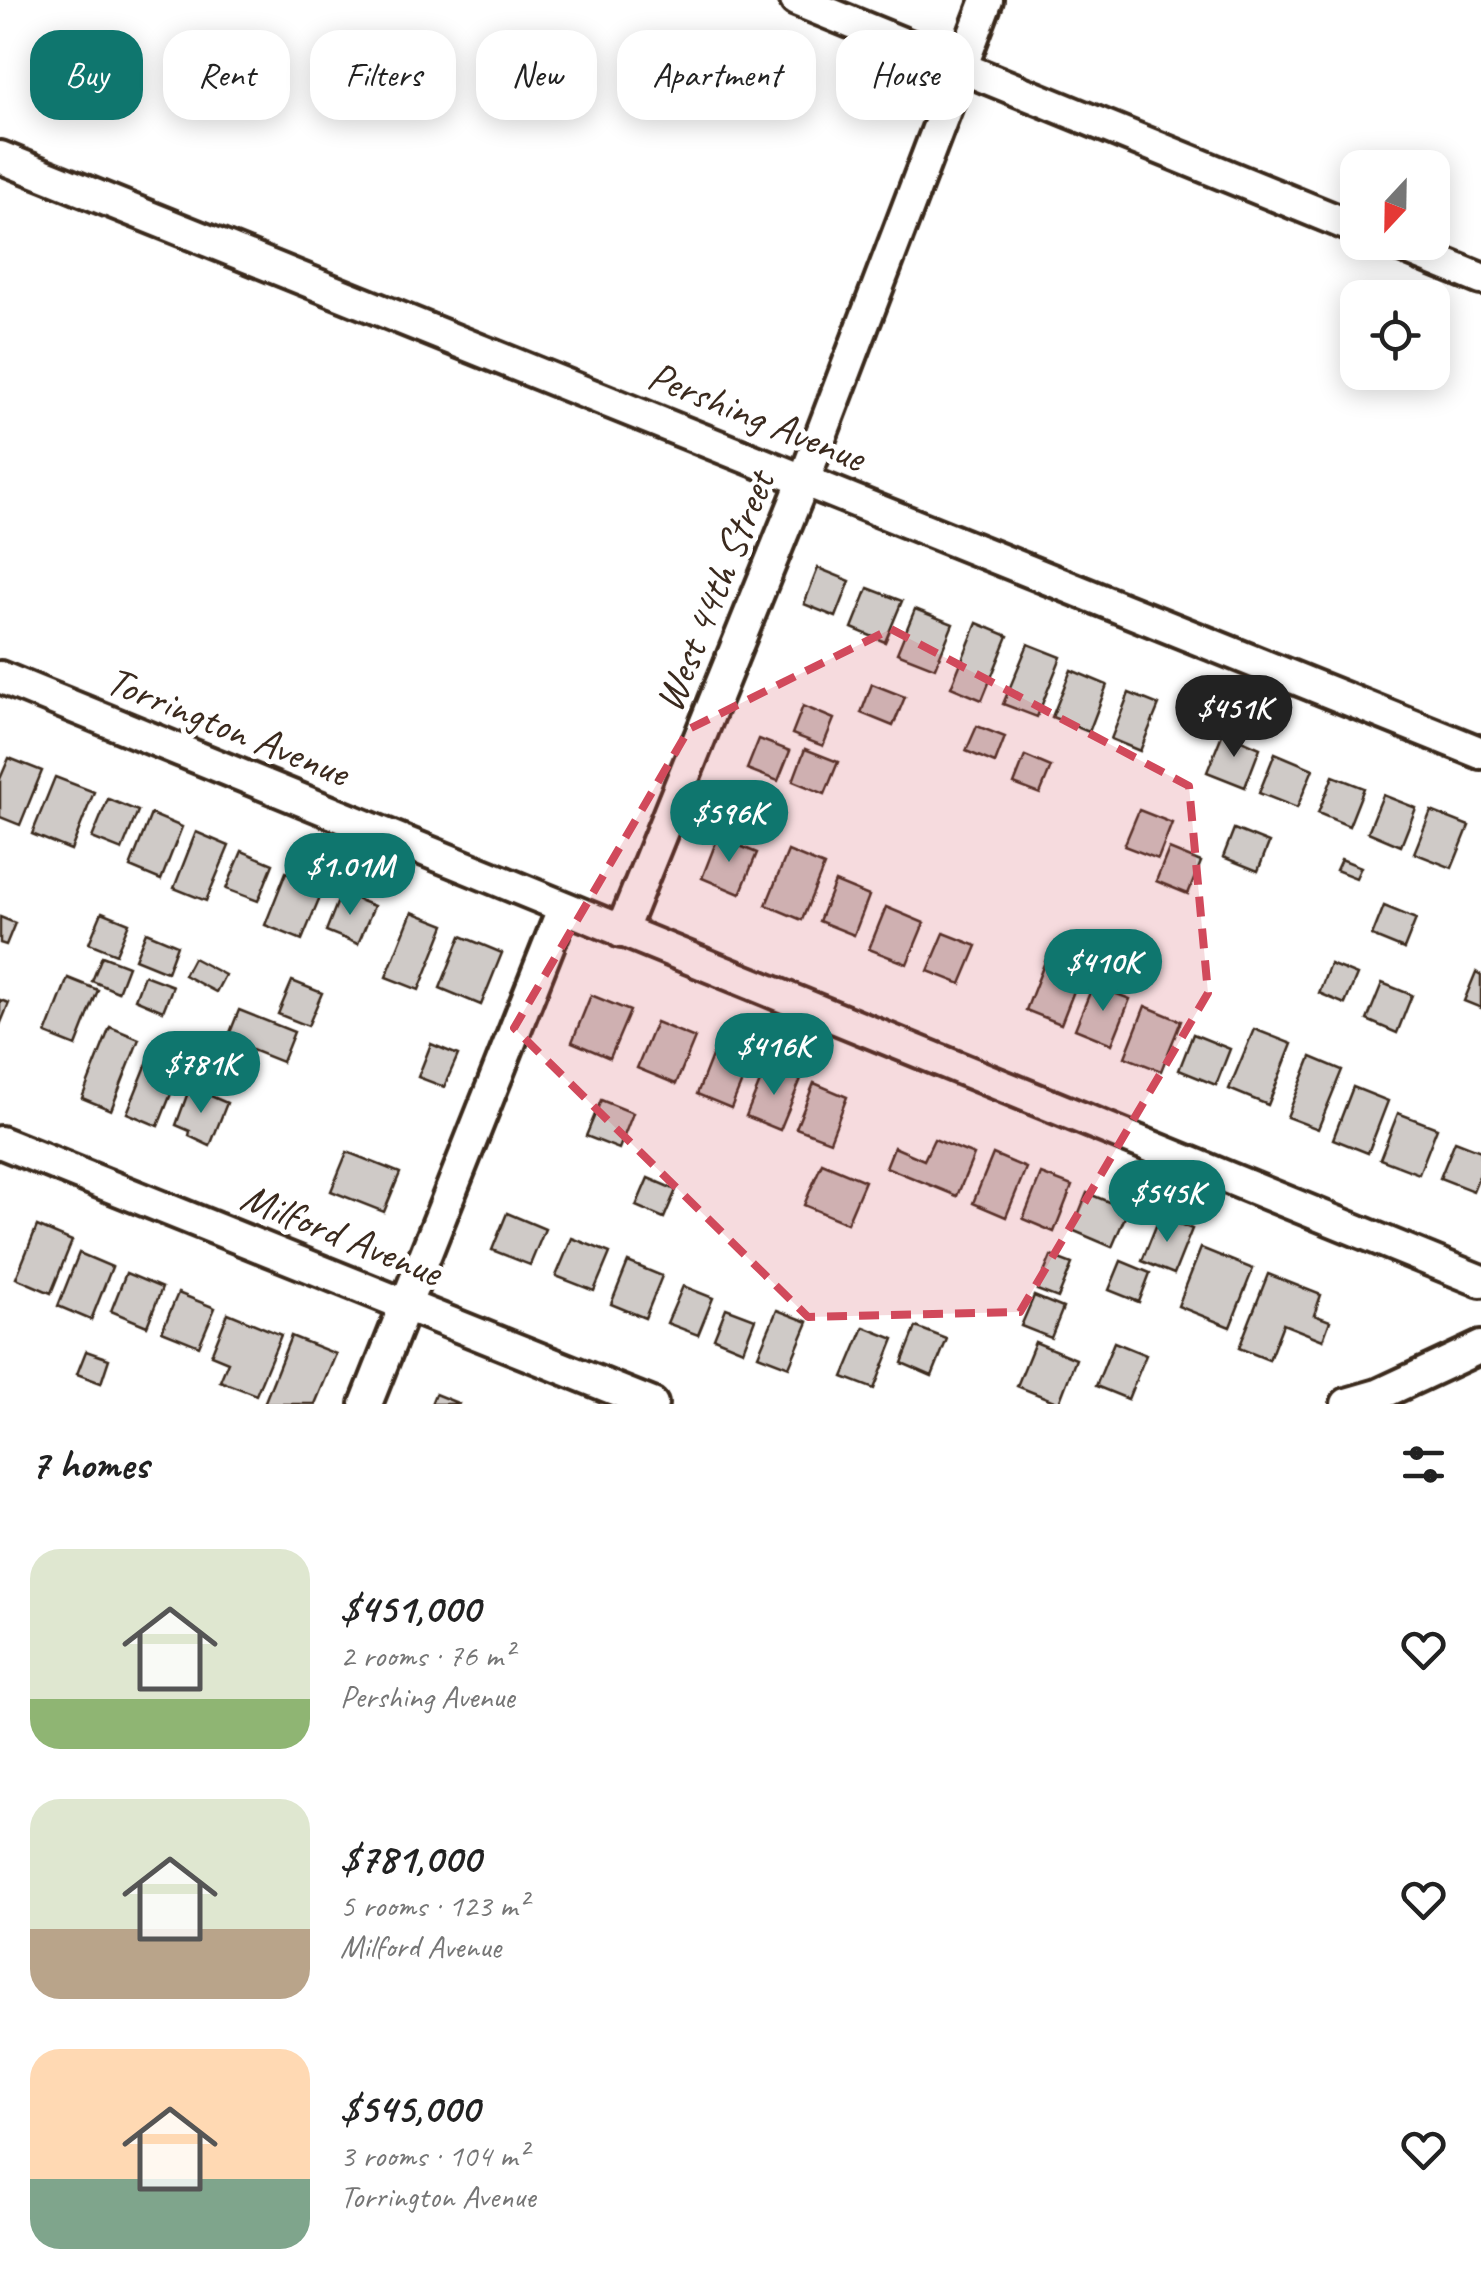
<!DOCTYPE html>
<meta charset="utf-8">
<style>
body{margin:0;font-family:Caveat,sans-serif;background:#f2f2f2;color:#222;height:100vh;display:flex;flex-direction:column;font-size:38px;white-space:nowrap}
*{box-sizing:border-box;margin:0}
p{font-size:32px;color:#767676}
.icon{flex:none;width:55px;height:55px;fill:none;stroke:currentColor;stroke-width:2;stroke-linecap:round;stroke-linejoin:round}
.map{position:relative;height:1404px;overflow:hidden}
.drawer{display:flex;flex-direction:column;background:#fff;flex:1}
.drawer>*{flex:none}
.guide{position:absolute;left:30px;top:30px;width:1422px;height:90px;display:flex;gap:20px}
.needle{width:65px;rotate:202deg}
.buttons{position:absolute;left:1340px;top:150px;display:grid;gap:20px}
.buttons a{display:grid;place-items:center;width:110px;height:110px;border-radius:20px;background:#fff;box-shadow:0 5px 25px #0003;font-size:50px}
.price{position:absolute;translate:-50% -85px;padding:0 22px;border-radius:35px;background:#0f766e;color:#fff;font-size:32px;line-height:65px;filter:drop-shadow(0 2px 5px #0008)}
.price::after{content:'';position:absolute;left:50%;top:60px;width:30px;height:22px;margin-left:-15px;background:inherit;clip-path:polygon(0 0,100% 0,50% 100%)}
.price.on{background:#222;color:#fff}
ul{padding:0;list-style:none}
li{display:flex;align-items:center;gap:30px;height:250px;padding:0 30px}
li span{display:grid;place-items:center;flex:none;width:280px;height:200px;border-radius:30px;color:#555}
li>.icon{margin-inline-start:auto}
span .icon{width:120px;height:120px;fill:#fffc;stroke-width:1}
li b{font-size:42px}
h2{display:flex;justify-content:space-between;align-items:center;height:120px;padding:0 30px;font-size:42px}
.tag{padding:0 35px;border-radius:30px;background:#fff;box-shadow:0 5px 25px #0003;font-size:35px;line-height:90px}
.tag.on{background:#0f766e;color:#fff}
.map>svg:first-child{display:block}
.building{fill:#cfcac7;stroke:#3b2a1e;stroke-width:2.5}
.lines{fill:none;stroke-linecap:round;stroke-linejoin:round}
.minor-casing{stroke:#3b2a1e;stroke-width:38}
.minor{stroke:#fff;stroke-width:30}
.marked{fill:#d1495b;fill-opacity:0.2;stroke:#d1495b;stroke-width:8;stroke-dasharray:20 12;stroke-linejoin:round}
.labels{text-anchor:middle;stroke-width:10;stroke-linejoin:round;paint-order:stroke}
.street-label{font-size:42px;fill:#3b2a1e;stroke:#fff}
</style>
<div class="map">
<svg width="1481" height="1404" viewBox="0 0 1481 1404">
<rect width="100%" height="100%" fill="#fff"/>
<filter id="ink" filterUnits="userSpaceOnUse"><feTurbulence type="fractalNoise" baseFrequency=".01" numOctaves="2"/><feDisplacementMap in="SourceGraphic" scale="20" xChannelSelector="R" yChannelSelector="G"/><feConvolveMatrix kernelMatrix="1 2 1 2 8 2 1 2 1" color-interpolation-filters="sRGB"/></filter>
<g filter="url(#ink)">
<g class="building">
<path d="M818,568L850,581L836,617L804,604Z"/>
<path d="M868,588L902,601L885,642L852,628Z"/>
<path d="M915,609L953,624L935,668L897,653Z"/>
<path d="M977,623L1008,636L982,700L951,687Z"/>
<path d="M1028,644L1061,657L1037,717L1003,704Z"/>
<path d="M1071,670L1107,685L1089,732L1052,717Z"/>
<path d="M872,684L905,697L893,726L861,713Z"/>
<path d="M1129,693L1159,705L1140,751L1111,739Z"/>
<path d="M803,706L834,719L823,746L792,734Z"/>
<path d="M977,726L1005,737L995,763L966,751Z"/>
<path d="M1223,732L1260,748L1245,787L1207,772Z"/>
<path d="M759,739L790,751L778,781L747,769Z"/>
<path d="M805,749L838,762L825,794L793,781Z"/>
<path d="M1275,753L1313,769L1297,808L1259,793Z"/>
<path d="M1025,756L1051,767L1040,794L1014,784Z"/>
<path d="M9,758L42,771L20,825L0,817V779Z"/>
<path d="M1333,776L1364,788L1349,826L1318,813Z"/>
<path d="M55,777L94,792L71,850L32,834Z"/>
<path d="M1383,795L1416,808L1401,846L1368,832Z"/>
<path d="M108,799L138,811L122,850L92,838Z"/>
<path d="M1139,810L1172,823L1158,859L1124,846Z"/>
<path d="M1431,811L1469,826L1452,868L1414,853Z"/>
<path d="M151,814L182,827L161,880L130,867Z"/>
<path d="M1234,829L1269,843L1258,871L1223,857Z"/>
<path d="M196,832L229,846L206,901L174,888Z"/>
<path d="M718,837L757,853L740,894L702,878Z"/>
<path d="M1169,849L1201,862L1188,894L1156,881Z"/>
<path d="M242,851L273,864L258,901L226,889Z"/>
<path d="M788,851L824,866L802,920L766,905Z"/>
<path d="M1341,859L1361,867L1356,878L1336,870Z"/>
<path d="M286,872L324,887L302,940L265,925Z"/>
<path d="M835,882L869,896L854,935L819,921Z"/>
<path d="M341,893L374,906L358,944L326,931Z"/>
<path d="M1384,906L1416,919L1404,949L1372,936Z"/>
<path d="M886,907L924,923L907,964L869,949Z"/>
<path d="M102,912L129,923L116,954L89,943Z"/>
<path d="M412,912L445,925L419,990L386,977Z"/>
<path d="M0,917L15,923L6,945L0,943Z"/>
<path d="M146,932L177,945L167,972L135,959Z"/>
<path d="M944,933L977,946L961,984L928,971Z"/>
<path d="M461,936L502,953L481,1005L440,988Z"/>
<path d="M1048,954L1083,968L1061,1024L1026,1010Z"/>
<path d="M102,956L128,966L118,992L92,981Z"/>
<path d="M193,958L225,975L216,992L184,975Z"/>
<path d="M1330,964L1357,975L1345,1004L1319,993Z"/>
<path d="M1476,972L1481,975V1008L1464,1001Z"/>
<path d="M144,975L173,986L163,1011L135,999Z"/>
<path d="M68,978L98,990L76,1046L46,1034Z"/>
<path d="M292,981L322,993L308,1026L278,1014Z"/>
<path d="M1382,983L1412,995L1397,1033L1367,1020Z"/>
<path d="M1093,985L1130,999L1112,1044L1075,1029Z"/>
<path d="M591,995L630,1011L610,1058L572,1042Z"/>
<path d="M0,1000L9,1003L0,1025Z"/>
<path d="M1145,1006L1181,1021L1161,1071L1125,1057Z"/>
<path d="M239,1010L294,1032L282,1062L227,1040Z"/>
<path d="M656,1022L695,1038L676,1084L637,1068Z"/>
<path d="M110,1027L139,1039L111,1110L82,1098Z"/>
<path d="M1254,1029L1292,1044L1268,1105L1229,1089Z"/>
<path d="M1193,1034L1230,1049L1216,1085L1179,1070Z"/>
<path d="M717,1043L752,1057L731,1108L697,1094Z"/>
<path d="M431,1044L458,1055L444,1087L418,1077Z"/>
<path d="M150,1056L181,1069L158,1126L127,1113Z"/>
<path d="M1311,1057L1342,1070L1318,1129L1287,1117Z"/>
<path d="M767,1065L801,1079L780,1130L746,1116Z"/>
<path d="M814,1083L847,1097L830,1141L796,1128Z"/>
<path d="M190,1087L227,1103L210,1146L189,1136L190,1131L176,1125Z"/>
<path d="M1353,1087L1388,1101L1368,1153L1333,1139Z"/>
<path d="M601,1100L633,1113L619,1149L586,1136Z"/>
<path d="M1398,1113L1437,1128L1419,1174L1380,1159Z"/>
<path d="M934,1139L974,1155L957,1196L886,1167L894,1147L924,1160Z"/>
<path d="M1455,1141L1481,1151V1171L1473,1191L1440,1178Z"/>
<path d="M347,1152L400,1173L384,1212L331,1191Z"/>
<path d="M993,1154L1026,1168L1006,1217L973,1203Z"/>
<path d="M822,1163L865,1181L847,1223L804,1205Z"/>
<path d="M1041,1174L1072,1186L1054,1232L1023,1219Z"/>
<path d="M648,1178L676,1190L664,1218L636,1206Z"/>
<path d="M1087,1193L1128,1210L1112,1247L1072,1230Z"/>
<path d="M507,1213L545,1229L530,1265L492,1250Z"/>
<path d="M1160,1216L1192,1229L1174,1274L1142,1261Z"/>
<path d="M37,1226L72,1241L51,1293L16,1278Z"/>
<path d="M572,1238L610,1253L594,1291L556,1276Z"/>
<path d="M1201,1248L1253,1269L1230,1327L1178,1306Z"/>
<path d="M79,1253L112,1267L91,1320L58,1306Z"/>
<path d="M1051,1256L1072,1264L1058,1298L1037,1290Z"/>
<path d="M1121,1261L1150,1273L1139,1302L1109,1290Z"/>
<path d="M628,1262L662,1276L645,1318L611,1304Z"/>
<path d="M126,1273L162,1288L147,1326L111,1311Z"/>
<path d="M1268,1274L1321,1295L1314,1315L1330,1321L1323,1340L1283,1324L1269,1360L1239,1348Z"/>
<path d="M683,1286L713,1298L698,1335L667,1323Z"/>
<path d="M178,1293L215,1308L199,1346L162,1331Z"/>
<path d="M1034,1296L1063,1308L1051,1338L1021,1326Z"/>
<path d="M726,1308L755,1319L743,1350L714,1338Z"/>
<path d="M777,1310L808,1322L789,1367L758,1355Z"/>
<path d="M228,1313L281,1335L256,1395L220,1381L228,1362L211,1355Z"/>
<path d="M864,1327L894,1339L874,1389L843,1377Z"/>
<path d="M916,1327L947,1339L932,1376L902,1363Z"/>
<path d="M291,1336L336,1354L315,1404H264Z"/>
<path d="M1035,1342L1076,1359L1059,1403L1017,1386Z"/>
<path d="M1114,1342L1146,1355L1128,1399L1096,1386Z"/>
<path d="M86,1351L109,1359L101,1383L77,1374Z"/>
<path d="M435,1394L460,1404H431Z"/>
</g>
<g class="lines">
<defs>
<g id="minor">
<path d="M796,0L1358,229"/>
<path d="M0,157L1481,753"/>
<path d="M1391,242L1481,279"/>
<path d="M0,677L1481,1281"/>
<path d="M621,932L804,480L987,0"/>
<path d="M0,1142L652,1404"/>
<path d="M366,1404L563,909"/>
<path d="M1347,1404L1378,1395L1481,1347"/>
</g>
</defs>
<use href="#minor" class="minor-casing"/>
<use href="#minor" class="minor"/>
</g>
</g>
<path class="marked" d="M891,629L1189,786L1208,993L1020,1312L808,1317L514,1028L689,729Z"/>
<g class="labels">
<g class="street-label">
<text transform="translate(757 415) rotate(22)" y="15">Pershing Avenue</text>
<text transform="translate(713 591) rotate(-68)" y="15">West 44th Street</text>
<text transform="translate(228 725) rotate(22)" y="15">Torrington Avenue</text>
<text transform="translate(342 1233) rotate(22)" y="15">Milford Avenue</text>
</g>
</g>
</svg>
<div class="buttons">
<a><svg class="needle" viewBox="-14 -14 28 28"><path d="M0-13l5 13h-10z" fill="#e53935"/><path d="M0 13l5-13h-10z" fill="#767676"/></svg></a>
<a><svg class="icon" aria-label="locate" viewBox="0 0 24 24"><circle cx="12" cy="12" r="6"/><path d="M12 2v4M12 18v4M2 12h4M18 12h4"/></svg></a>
</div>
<b class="price on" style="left:1234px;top:760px">$451K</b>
<b class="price" style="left:729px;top:865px">$596K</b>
<b class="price" style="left:350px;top:918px">$1.01M</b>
<b class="price" style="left:1103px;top:1014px">$410K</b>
<b class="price" style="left:774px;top:1098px">$416K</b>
<b class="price" style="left:201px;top:1116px">$781K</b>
<b class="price" style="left:1167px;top:1245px">$545K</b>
<div class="guide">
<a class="tag on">Buy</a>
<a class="tag">Rent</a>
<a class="tag">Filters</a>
<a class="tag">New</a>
<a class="tag">Apartment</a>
<a class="tag">House</a>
</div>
</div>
<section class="drawer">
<h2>7 homes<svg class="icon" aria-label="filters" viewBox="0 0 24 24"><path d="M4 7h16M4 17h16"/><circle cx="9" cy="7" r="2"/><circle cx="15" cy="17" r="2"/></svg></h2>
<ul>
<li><span style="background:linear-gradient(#dfe7d0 75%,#8fb573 0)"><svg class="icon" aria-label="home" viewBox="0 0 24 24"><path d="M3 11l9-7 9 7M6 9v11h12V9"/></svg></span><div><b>$451,000</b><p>2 rooms · 76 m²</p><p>Pershing Avenue</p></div><svg class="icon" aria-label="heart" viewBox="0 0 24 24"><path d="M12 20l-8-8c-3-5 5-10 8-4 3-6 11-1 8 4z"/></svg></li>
<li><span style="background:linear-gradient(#dfe7d0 65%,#b9a48a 0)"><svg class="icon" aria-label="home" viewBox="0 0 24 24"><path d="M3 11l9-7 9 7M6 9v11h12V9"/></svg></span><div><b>$781,000</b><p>5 rooms · 123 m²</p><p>Milford Avenue</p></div><svg class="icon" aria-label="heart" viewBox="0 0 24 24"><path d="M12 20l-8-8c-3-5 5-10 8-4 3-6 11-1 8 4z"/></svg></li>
<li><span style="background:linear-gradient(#ffd9b3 65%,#7fa58c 0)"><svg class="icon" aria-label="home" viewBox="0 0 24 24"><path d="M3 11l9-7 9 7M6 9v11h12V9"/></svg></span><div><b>$545,000</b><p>3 rooms · 104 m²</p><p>Torrington Avenue</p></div><svg class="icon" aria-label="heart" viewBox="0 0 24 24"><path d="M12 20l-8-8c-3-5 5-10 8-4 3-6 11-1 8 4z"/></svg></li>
</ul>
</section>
